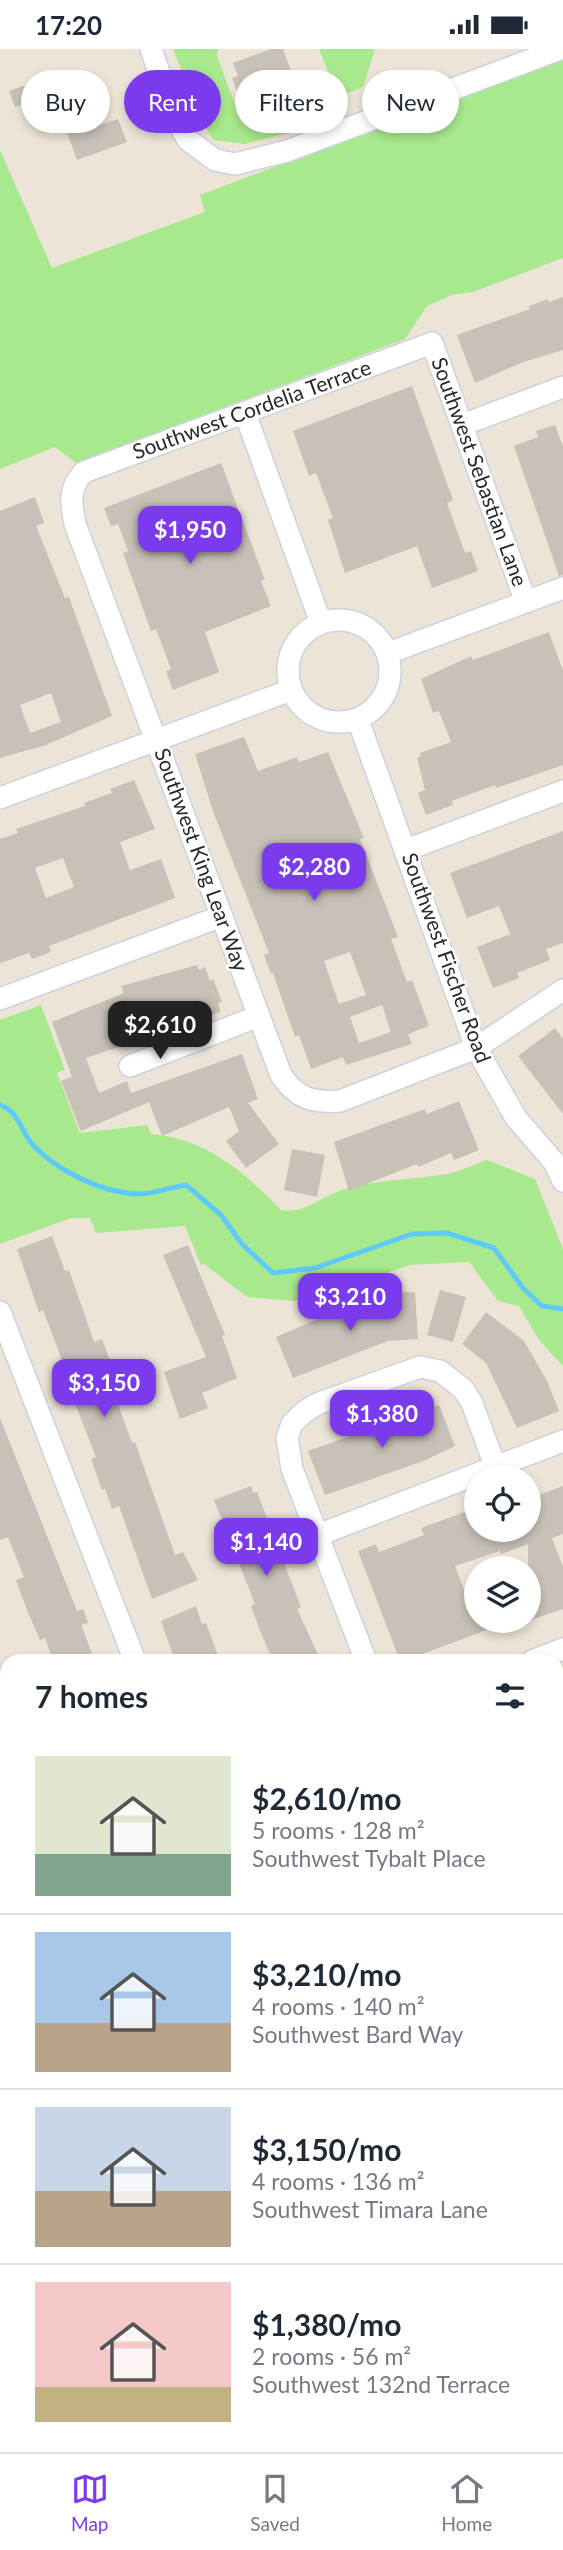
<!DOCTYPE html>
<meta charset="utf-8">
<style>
body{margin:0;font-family:Lato,sans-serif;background:#f6f6f7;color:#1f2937;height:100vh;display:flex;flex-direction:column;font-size:26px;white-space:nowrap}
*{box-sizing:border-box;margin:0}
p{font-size:23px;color:#747a83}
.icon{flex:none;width:38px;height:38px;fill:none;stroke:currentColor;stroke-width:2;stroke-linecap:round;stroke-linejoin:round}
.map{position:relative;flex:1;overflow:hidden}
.side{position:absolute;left:0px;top:1605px;width:564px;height:800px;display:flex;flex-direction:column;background:#fff;border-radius:21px 21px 0 0;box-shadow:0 4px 10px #0003}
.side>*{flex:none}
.hud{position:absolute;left:21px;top:21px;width:522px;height:63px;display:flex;gap:14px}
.tools{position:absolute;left:464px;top:1416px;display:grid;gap:14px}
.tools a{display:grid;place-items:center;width:77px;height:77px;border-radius:50%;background:#fff;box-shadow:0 4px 10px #0003;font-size:35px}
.price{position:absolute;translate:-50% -60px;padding:0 16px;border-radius:14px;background:#7c3aed;color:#fff;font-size:23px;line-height:46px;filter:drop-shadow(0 2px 4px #0008)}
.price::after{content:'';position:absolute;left:50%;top:42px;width:21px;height:16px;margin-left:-10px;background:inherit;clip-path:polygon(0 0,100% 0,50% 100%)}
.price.selected{background:#222;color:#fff}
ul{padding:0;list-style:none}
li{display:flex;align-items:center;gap:21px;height:175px;padding:0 35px}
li+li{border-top:2px solid #e0e1e3}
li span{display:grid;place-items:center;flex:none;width:196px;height:140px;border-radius:0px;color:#555}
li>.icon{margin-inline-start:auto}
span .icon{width:84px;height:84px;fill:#fffc;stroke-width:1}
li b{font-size:30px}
h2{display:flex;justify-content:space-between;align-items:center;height:84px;padding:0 35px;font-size:30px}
.pill{padding:0 24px;border-radius:32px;background:#fff;box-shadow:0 4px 10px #0003;font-size:24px;line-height:63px}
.pill.selected{background:#7c3aed;color:#fff}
.status{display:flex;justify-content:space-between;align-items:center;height:49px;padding:0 35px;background:#fff;direction:ltr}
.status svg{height:19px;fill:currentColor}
.dock{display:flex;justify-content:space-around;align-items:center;height:98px;border-top:2px solid #e0e1e3;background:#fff;font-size:19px;color:#747a83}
.dock a{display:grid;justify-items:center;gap:4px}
.dock .selected{color:#7c3aed}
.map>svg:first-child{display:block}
.green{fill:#a9e98d}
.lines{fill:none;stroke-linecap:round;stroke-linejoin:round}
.stream{stroke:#5ecafa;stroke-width:5}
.building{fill:#c7c1b7;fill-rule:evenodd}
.minor-casing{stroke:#cdd0e3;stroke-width:24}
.minor{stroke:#fff;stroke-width:21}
.labels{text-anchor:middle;stroke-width:5;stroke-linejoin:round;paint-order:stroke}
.street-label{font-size:21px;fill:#282828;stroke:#fff}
</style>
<div class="status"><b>17:20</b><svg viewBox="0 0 49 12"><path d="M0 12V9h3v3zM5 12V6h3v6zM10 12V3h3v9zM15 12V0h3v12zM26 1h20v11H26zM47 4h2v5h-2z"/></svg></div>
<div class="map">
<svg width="563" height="2403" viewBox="0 0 563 2403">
<rect width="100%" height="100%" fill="#ece4d7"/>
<g class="green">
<path d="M173,0H218L217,7L239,66L272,55L289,61L295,82L245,95L213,91L200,68Z"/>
<path d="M319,0H375L363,38L338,48Z"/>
<path d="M563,9V209L473,243L452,246L427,257L405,290L76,414L55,398L0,420V101L52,219L205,163L200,146Z"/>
<path d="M41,956L65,1021L57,1024L80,1084L147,1076L151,1085C207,1090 243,1122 281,1161C301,1165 315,1153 332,1145C368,1129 413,1132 451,1124C463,1121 475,1115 487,1111L535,1130L563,1200V1317L539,1291L519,1257L498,1252L469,1213L410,1216L359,1233L343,1242L294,1252L247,1248L204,1215L201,1216L185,1177L96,1184L90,1169H71L0,1195V971Z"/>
</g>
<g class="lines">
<path class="stream" d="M0,1056C19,1062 21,1083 33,1096C57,1122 103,1144 138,1145C153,1145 171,1138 186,1136L221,1166L242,1195L273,1224L315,1219L412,1185L447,1184L494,1199L523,1239L542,1257L563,1260"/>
</g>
<g class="building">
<path d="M271,0H283L303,55L285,61L279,46L243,59L232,29L238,27L233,14Z"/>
<path d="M34,33L39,49L15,58L9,42Z"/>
<path d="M86,45L97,77L118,70L127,93L77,111L64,75L49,80L42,61Z"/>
<path d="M563,248V301L523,313L475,334L457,286L530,260L529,257L548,250L549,253Z"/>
<path d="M412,337L453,451L447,454L465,504L471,502L478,522L432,539L417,497L345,524L328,471L333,469L316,424L309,427L293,382Z"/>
<path d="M555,376L563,398V526L559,527L514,397L538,388L536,382Z"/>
<path d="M221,414L265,531L261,532L271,557L205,583L219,623L173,641L166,622L171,620L156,580L151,582L123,504L128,502L118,475L111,477L104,459Z"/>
<path d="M35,448L44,474L36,477L65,549L69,548L112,667L46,696L0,709V462ZM51,644L61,673L30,684L20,656Z"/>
<path d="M549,583L563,622V716L496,739L495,736L452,752L453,756L426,766L418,744L425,741L417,709L421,707L420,704L451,693L439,662L433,664L421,630L471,607L473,611Z"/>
<path d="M244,688L258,722L297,708L299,713L328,703L364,789L360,790L398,888L391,890L407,933L412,931L429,977L408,985L412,995L346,1016L343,1008L311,1020L299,986L295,988L273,924L271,925L264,906L269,904L214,765L195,705ZM350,903L366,946L339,955L324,912ZM382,956L391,983L359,994L350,968Z"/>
<path d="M134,731L155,780L120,793L130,821L161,810L175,849L49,897L51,903L32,910L29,904L0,914V790L18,784L16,780L85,757L84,754L112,744L110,740ZM63,809L74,838L46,849L35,819Z"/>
<path d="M563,782V894L546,900L550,911L517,924L519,929L493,939L477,898L510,885L499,857L467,869L450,824Z"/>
<path d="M197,916L199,921L205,918L210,932L213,930L222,953L218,954L221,963L86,1009L99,1044L127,1032L131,1044L242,1005L258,1050L248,1054L279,1095L246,1119L226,1092L239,1082L229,1058L162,1087L149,1053L81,1082L61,1032L72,1028L52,973L124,944L121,937Z"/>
<path d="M555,979L563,990V1065L518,1007Z"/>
<path d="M459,1052L479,1101L454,1111L451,1104L418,1118L417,1115L349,1142L334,1093L425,1060L427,1065Z"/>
<path d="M292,1100L325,1106L317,1148L284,1141Z"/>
<path d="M52,1187L65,1222L69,1221L94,1293L102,1290L112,1317L106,1319L118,1355L132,1394L135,1393L175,1506L183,1503L198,1531L152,1550L119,1457L112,1460L105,1440L102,1441L91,1410L96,1408L70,1342L72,1341L56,1295L43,1261L39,1263L17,1200Z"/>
<path d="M188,1196L225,1286L222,1287L237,1329L202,1344L208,1359L180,1370L164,1323L206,1308L163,1206Z"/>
<path d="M440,1241L466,1248L453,1293L427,1286Z"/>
<path d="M415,1243L418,1290L388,1292L293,1329L276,1288L332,1264L333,1267L394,1244Z"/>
<path d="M486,1263L524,1292L547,1332L559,1362L517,1379L486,1314L462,1295Z"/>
<path d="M439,1356L455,1397L421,1413L325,1446L308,1402Z"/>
<path d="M0,1369L77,1562L83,1560L88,1574L81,1576L95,1612H53L45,1589L40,1591L27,1561L16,1531L24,1528L8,1488L0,1491Z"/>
<path d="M251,1437L253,1444L257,1443L274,1487L270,1488L280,1516L284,1514L301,1558L297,1560L321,1612H273L261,1584L251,1557L255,1555L214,1451Z"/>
<path d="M563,1437V1485L552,1489L563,1518V1560L528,1572V1495L501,1505L500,1502L455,1517L476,1572L508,1573L417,1607L419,1612H400L358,1502L376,1495L379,1503L424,1486L421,1479L470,1461L476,1480H528V1450Z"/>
<path d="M196,1557L202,1575L206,1574L220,1612H175L161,1572Z"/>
</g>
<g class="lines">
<defs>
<g id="minor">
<path d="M151,0L175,69L188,91L215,111L235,115L287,102L560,0"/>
<path d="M245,364L321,574"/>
<path d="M462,376L563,338"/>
<path d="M526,553L432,294L84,423C68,439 71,454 75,475L281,1026C297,1050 313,1054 340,1052L476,999L563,941"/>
<circle cx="339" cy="622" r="51"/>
<path d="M388,604L563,539"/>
<path d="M358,671L476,999L516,1069L554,1113L563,1132"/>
<path d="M0,749L291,641"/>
<path d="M406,801L563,742"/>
<path d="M0,950L222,867"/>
<path d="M130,1017L259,967"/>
<path d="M0,1263L135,1612"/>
<path d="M318,1486L563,1392"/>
<path d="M366,1612L292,1420L287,1389L292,1375L304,1363L317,1355L420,1318L440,1322L463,1340L472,1354L495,1417"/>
<path d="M532,1612L563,1600"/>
<path d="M556,1691L563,1708"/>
<path d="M0,1806L7,1803"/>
<path d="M0,1897L7,1916"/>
<path d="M158,2403L173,2398"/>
</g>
</defs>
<use href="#minor" class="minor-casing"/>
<use href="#minor" class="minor"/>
</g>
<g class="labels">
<g class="street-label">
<text transform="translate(252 361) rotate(-20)" y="7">Southwest Cordelia Terrace</text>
<text transform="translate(479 423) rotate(70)" y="7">Southwest Sebastian Lane</text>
<text transform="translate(201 811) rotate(70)" y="7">Southwest King Lear Way</text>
<text transform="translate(446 909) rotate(70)" y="7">Southwest Fischer Road</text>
</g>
</g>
</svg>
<div class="tools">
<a><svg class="icon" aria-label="locate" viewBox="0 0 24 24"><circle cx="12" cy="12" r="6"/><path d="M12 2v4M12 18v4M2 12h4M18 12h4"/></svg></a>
<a><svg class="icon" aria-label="layers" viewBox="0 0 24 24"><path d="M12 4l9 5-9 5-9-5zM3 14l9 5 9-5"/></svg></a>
</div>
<b class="price" style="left:190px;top:517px">$1,950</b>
<b class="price" style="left:314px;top:854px">$2,280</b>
<b class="price selected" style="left:160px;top:1012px">$2,610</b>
<b class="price" style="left:350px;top:1284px">$3,210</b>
<b class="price" style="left:104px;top:1370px">$3,150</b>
<b class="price" style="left:382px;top:1401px">$1,380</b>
<b class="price" style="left:266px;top:1529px">$1,140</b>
<div class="hud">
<a class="pill">Buy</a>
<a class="pill selected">Rent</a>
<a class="pill">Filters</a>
<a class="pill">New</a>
</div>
<section class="side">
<h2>7 homes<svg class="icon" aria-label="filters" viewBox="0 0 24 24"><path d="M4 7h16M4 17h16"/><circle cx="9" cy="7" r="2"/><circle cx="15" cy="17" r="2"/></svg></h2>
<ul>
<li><span style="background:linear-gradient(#dfe7d0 70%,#7fa58c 0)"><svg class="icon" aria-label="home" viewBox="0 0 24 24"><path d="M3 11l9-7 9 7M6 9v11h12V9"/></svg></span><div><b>$2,610/mo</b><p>5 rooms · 128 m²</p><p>Southwest Tybalt Place</p></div></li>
<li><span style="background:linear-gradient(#a9c7e8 65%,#b9a48a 0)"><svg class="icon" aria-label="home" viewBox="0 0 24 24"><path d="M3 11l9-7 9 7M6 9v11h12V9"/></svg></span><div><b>$3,210/mo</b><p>4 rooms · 140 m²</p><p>Southwest Bard Way</p></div></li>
<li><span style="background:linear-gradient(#c9d6e8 60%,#b9a48a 0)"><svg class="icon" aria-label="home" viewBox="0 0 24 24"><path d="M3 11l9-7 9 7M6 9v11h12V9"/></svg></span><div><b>$3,150/mo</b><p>4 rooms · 136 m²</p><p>Southwest Timara Lane</p></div></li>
<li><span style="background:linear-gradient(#f6c9c9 75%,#c2b280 0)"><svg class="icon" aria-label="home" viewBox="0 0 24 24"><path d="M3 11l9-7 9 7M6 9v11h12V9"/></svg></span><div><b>$1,380/mo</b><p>2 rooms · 56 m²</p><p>Southwest 132nd Terrace</p></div></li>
</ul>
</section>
</div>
<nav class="dock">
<a class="selected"><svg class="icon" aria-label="map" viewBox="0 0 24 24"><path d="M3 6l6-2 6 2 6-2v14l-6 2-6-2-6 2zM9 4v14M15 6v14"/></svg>Map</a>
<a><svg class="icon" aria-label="saved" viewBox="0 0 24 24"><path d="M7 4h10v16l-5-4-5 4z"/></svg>Saved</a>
<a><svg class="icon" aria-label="home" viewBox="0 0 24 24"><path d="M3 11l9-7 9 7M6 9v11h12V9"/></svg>Home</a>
</nav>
